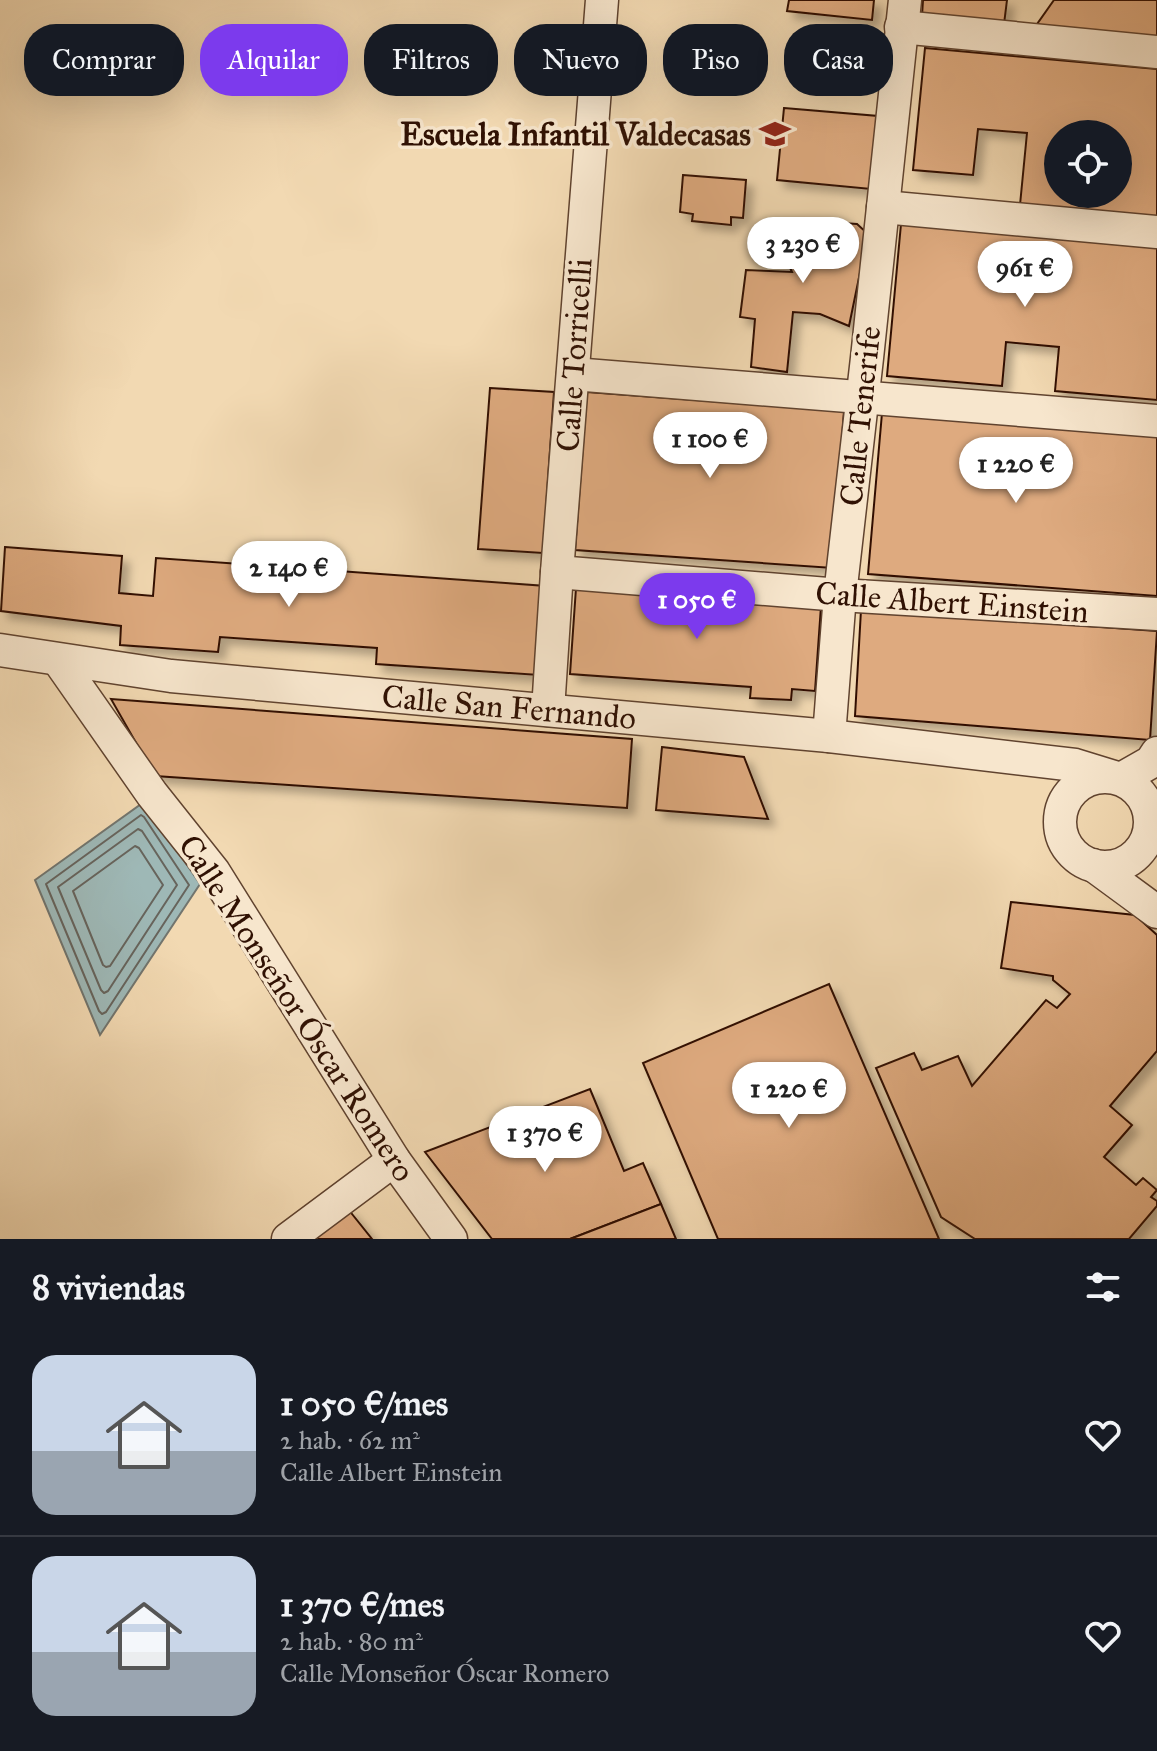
<!DOCTYPE html>
<html lang="es">
<meta charset="utf-8">
<style>
body{margin:0;font-family:"IM FELL Great Primer",serif;background:#242831;color:#f1f3f6;height:100vh;display:flex;flex-direction:column;font-size:30px;white-space:nowrap}
*{box-sizing:border-box;margin:0}
p{font-size:26px;color:#9ea1a6}
.icon{flex:none;width:44px;height:44px;fill:none;stroke:currentColor;stroke-width:2;stroke-linecap:round;stroke-linejoin:round}
.map{position:relative;height:1239px;overflow:hidden}
.panel{display:flex;flex-direction:column;background:#171b24;flex:1}
.panel>*{flex:none}
.banner{position:absolute;left:24px;top:24px;width:1110px;height:72px;display:flex;gap:16px}
.buttons{position:absolute;left:1044px;top:120px;display:grid;gap:16px}
.buttons a{display:grid;place-items:center;width:88px;height:88px;border-radius:50%;background:#171b24;box-shadow:0 8px 32px #0002;font-size:40px}
.price{position:absolute;translate:-50% -68px;padding:0 18px;border-radius:28px;background:#fff;color:#222;font-size:26px;line-height:52px;filter:drop-shadow(0 2px 4px #0008)}
.price::after{content:'';position:absolute;left:50%;top:48px;width:24px;height:18px;margin-left:-12px;background:inherit;clip-path:polygon(0 0,100% 0,50% 100%)}
.price.current{background:#7c3aed;color:#fff}
ul{padding:0;list-style:none}
li{display:flex;align-items:center;gap:24px;height:200px;padding:0 32px}
li+li{border-top:2px solid #363941}
li span{display:grid;place-items:center;flex:none;width:224px;height:160px;border-radius:24px;color:#555}
li>.icon{margin-inline-start:auto}
span .icon{width:96px;height:96px;fill:#fffc;stroke-width:1}
li b{font-size:34px}
h2{display:flex;justify-content:space-between;align-items:center;height:96px;padding:0 32px;font-size:34px}
.pill{padding:0 28px;border-radius:32px;background:#171b24;box-shadow:0 8px 32px #0002;font-size:28px;line-height:72px}
.pill.current{background:#7c3aed;color:#fff}
.map>svg:first-child{display:block}
.water{fill:#9eb8b6;stroke:#72756e;stroke-width:2}
.lines{fill:none;stroke-linecap:round;stroke-linejoin:round}
.shore{stroke:#67645c;stroke-width:2}
.building{fill:#deaa7f;stroke:#301103;stroke-width:2;fill-rule:evenodd;filter:url(#shadow)}
.minor-casing{stroke:#60432f;stroke-width:35}
.minor{stroke:#f7e6cd;stroke-width:32}
.labels{text-anchor:middle;stroke-width:7;stroke-linejoin:round;paint-order:stroke}
.poi-label{font-size:32px;font-weight:bold;fill:#301103;stroke:#f7e6cd;text-anchor:end}
.street-label{font-size:32px;fill:#301103;stroke:#f7e6cd}
</style>
<div class="map">
<svg width="1157" height="1239" viewBox="0 0 1157 1239">
<defs>
<filter id="shadow"><feDropShadow dx="7" dy="7" stdDeviation="4" flood-color="#0004"/></filter>
</defs>
<rect width="100%" height="100%" fill="#f2d9b2"/>
<filter id="stains"><feTurbulence type="fractalNoise" baseFrequency=".0025" numOctaves="4"/><feColorMatrix values="0 0 0 0 .2 0 0 0 0 .09 0 0 0 0 .02 0 0 0 .5 -.17"/></filter>
<radialGradient id="worn" r=".72"><stop offset=".6" stop-color="#630" stop-opacity="0"/><stop offset="1" stop-color="#630" stop-opacity=".3"/></radialGradient>
<path class="water" d="M144,802L200,884L100,1035L35,880Z"/>
<g class="lines">
<g class="shore">
<path d="M141,815L144,817L189,885L106,1012L102,1014L99,1011L46,884Z"/>
<path d="M138,829L142,831L177,885L108,991L104,993L101,990L58,887Z"/>
<path d="M135,846L139,848L163,885L110,966L106,967L103,965L73,891Z"/>
</g>
</g>
<g class="building">
<path d="M789,0H874L872,20L787,11Z"/>
<path d="M923,0H1007L1004,24L922,16Z"/>
<path d="M1054,0H1157V38L1035,27Z"/>
<path d="M925,48L1157,69V217L1020,205L1027,133L978,129L973,175L913,170ZM1058,134H1118V194H1058Z"/>
<path d="M784,108L878,116L871,189L777,180Z"/>
<path d="M683,175L746,180L743,218L731,217V225L692,221L693,214L680,212Z"/>
<path d="M779,219L857,224L868,234L849,326L820,314L793,312L787,372L751,367L755,319L740,317L746,270L792,272L781,248Z"/>
<path d="M901,224L1157,247V400L1055,391L1059,347L1006,342L1002,386L887,376Z"/>
<path d="M490,388L554,392L543,553L478,549Z"/>
<path d="M587,392L844,411L833,568L575,550Z"/>
<path d="M882,413L1157,435V596L868,574Z"/>
<path d="M5,547L122,556L119,593L153,596L156,558L546,586L539,675L376,664L377,648L220,637L218,652L120,645L121,626L1,611Z"/>
<path d="M576,588L821,606L815,691L792,689L791,700L750,698L751,687L570,674Z"/>
<path d="M861,610L1157,631L1150,740L855,716Z"/>
<path d="M111,699L632,739L627,808L155,776Z"/>
<path d="M662,747L744,757L768,819L656,810Z"/>
<path d="M1011,902L1135,915L1157,935V1051L1110,1106L1132,1125L1104,1157L1136,1185L1143,1178L1157,1190L1151,1197L1157,1201V1206L1129,1239H975L941,1217L876,1068L914,1053L922,1070L958,1056L972,1086L1046,1000L1057,1008L1070,994L1053,980V976L1001,968Z"/>
<path d="M829,984L939,1239H718L643,1063Z"/>
<path d="M590,1089L624,1171L643,1163L661,1204L570,1239H492L425,1152Z"/>
<path d="M661,1204L676,1239H570Z"/>
<path d="M348,1209L372,1239H309Z"/>
</g>
<g class="lines">
<defs>
<g id="minor">
<path d="M901,27L1157,52"/>
<path d="M883,207L1157,232"/>
<path d="M573,374L1157,421"/>
<path d="M557,572L840,595L1157,614"/>
<path d="M0,650L171,676L829,736L1075,765L1114,777"/>
<path d="M59,661L152,794L214,872L394,1160L451,1239"/>
<path d="M548,710L557,572L602,0"/>
<path d="M829,736L840,595L867,358L905,0"/>
<circle cx="1105" cy="822" r="45"/>
<path d="M1121,779L1151,762L1157,753"/>
<path d="M1093,865L1157,912"/>
<path d="M288,1239L394,1160"/>
</g>
</defs>
<use href="#minor" class="minor-casing"/>
<use href="#minor" class="minor"/>
</g>
<defs>
<symbol id="school-bare" viewBox="-9 -9 18 18"><path d="M0-5L7-2L0 1L-7-2ZM-4 1L0 2.5L4 1V4Q0 6-4 4Z" fill="#8f2418" stroke="#f7e6cd" stroke-width="2.5" paint-order="stroke"/></symbol>
</defs>
<g fill-rule="evenodd">
<use href="#school-bare" x="753" y="112" width="44" height="44"/>
</g>
<g class="labels">
<g class="poi-label">
<text x="751" y="145">Escuela Infantil Valdecasas</text>
</g>
<g class="street-label">
<text transform="translate(574 355) rotate(-86)" y="11">Calle Torricelli</text>
<text transform="translate(860 416) rotate(-84)" y="11">Calle Tenerife</text>
<text transform="translate(952 602) rotate(4)" y="11">Calle Albert Einstein</text>
<text transform="translate(509 707) rotate(5)" y="11">Calle San Fernando</text>
<text transform="translate(297 1008) rotate(57)" y="11">Calle Monseñor Óscar Romero</text>
</g>
</g>
<rect width="100%" height="100%" filter="url(#stains)"/>
<rect width="100%" height="100%" fill="url(#worn)"/>
</svg>
<div class="buttons">
<a><svg class="icon" aria-label="locate" viewBox="0 0 24 24"><circle cx="12" cy="12" r="6"/><path d="M12 2v4M12 18v4M2 12h4M18 12h4"/></svg></a>
</div>
<b class="price" style="left:803px;top:285px">3 230 €</b>
<b class="price" style="left:1025px;top:309px">961 €</b>
<b class="price" style="left:710px;top:480px">1 100 €</b>
<b class="price" style="left:1016px;top:505px">1 220 €</b>
<b class="price" style="left:289px;top:609px">2 140 €</b>
<b class="price current" style="left:697px;top:641px">1 050 €</b>
<b class="price" style="left:789px;top:1130px">1 220 €</b>
<b class="price" style="left:545px;top:1174px">1 370 €</b>
<div class="banner">
<a class="pill">Comprar</a>
<a class="pill current">Alquilar</a>
<a class="pill">Filtros</a>
<a class="pill">Nuevo</a>
<a class="pill">Piso</a>
<a class="pill">Casa</a>
</div>
</div>
<section class="panel">
<h2>8 viviendas<svg class="icon" aria-label="filters" viewBox="0 0 24 24"><path d="M4 7h16M4 17h16"/><circle cx="9" cy="7" r="2"/><circle cx="15" cy="17" r="2"/></svg></h2>
<ul>
<li><span style="background:linear-gradient(#c9d6e8 60%,#9aa5b1 0)"><svg class="icon" aria-label="home" viewBox="0 0 24 24"><path d="M3 11l9-7 9 7M6 9v11h12V9"/></svg></span><div><b>1 050 €/mes</b><p>2 hab. · 62 m²</p><p>Calle Albert Einstein</p></div><svg class="icon" aria-label="heart" viewBox="0 0 24 24"><path d="M12 20l-8-8c-3-5 5-10 8-4 3-6 11-1 8 4z"/></svg></li>
<li><span style="background:linear-gradient(#c9d6e8 60%,#9aa5b1 0)"><svg class="icon" aria-label="home" viewBox="0 0 24 24"><path d="M3 11l9-7 9 7M6 9v11h12V9"/></svg></span><div><b>1 370 €/mes</b><p>2 hab. · 80 m²</p><p>Calle Monseñor Óscar Romero</p></div><svg class="icon" aria-label="heart" viewBox="0 0 24 24"><path d="M12 20l-8-8c-3-5 5-10 8-4 3-6 11-1 8 4z"/></svg></li>
</ul>
</section>
